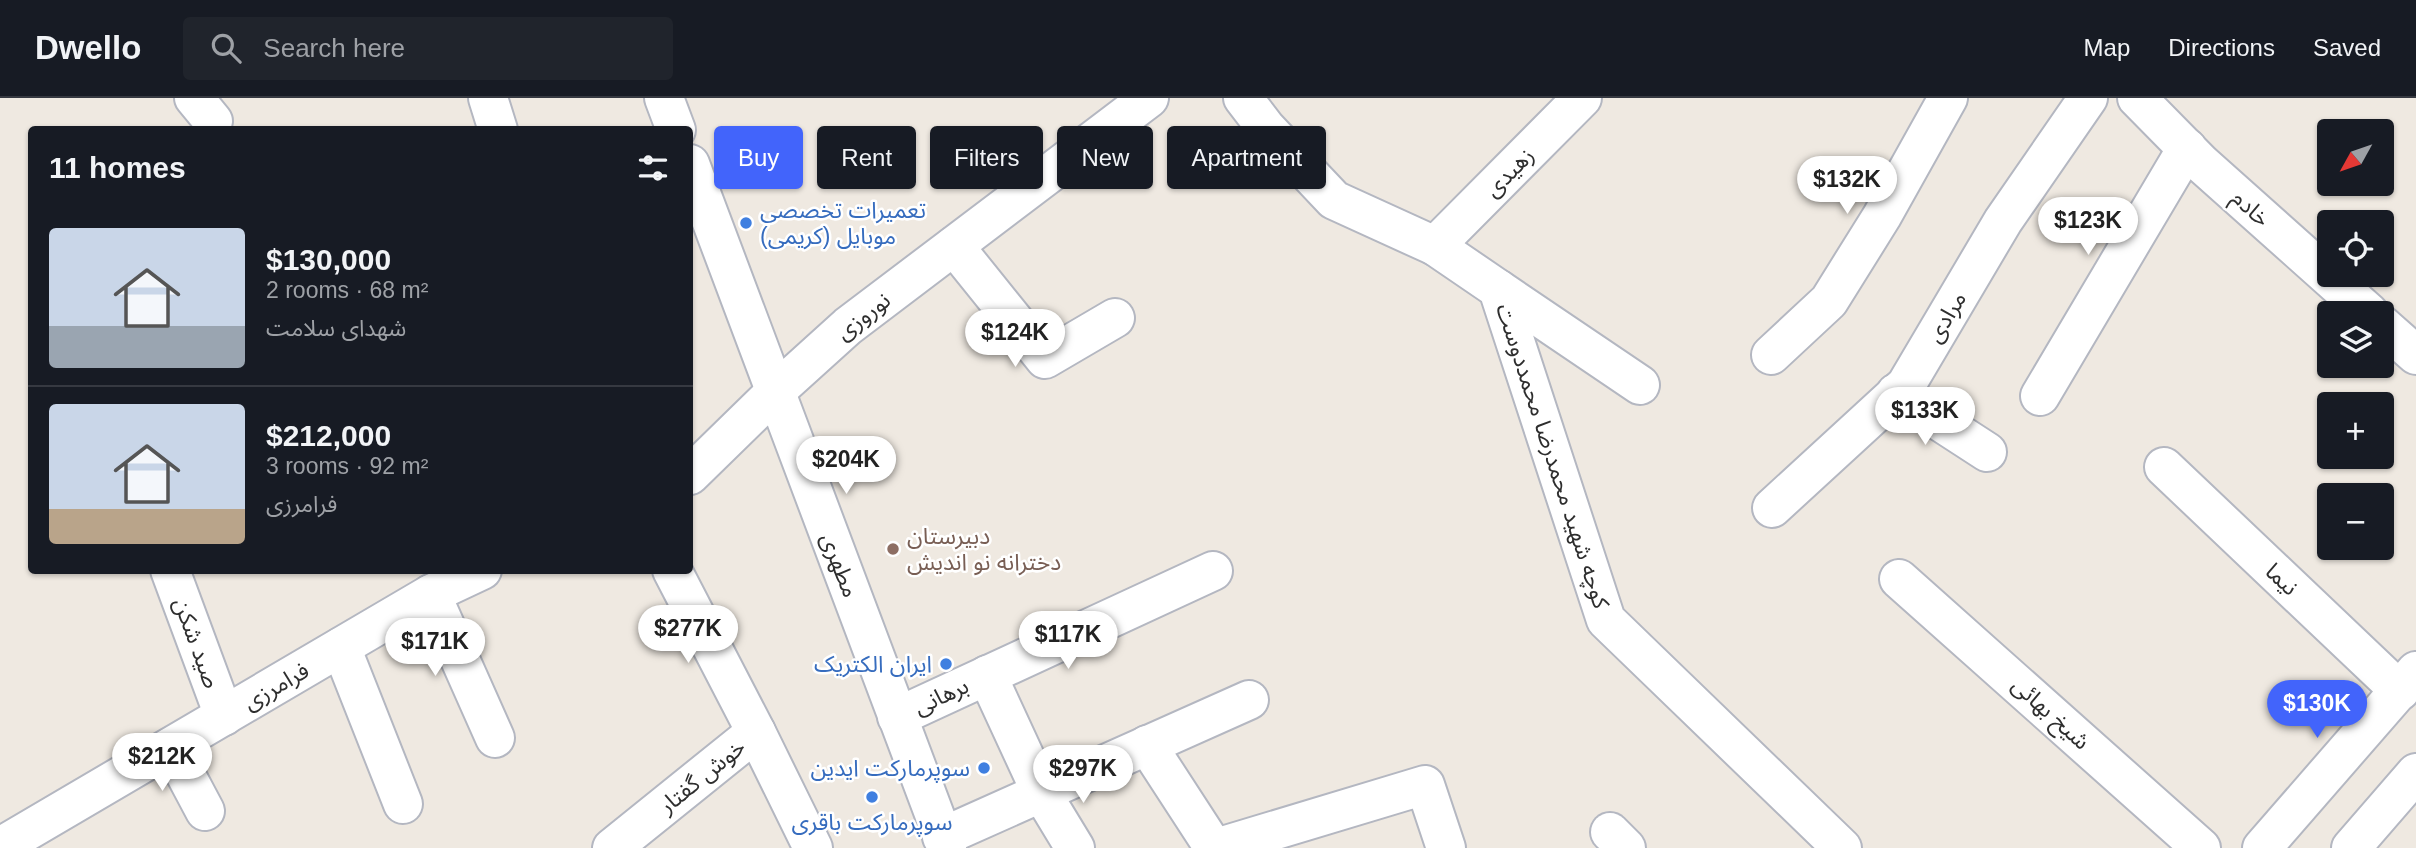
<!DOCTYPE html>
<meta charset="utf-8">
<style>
body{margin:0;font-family:Arial,"Noto Sans Arabic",sans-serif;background:#20242c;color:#f1f3f6;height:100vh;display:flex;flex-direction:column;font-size:26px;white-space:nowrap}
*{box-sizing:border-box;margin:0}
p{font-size:23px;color:#9ea1a6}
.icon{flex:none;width:38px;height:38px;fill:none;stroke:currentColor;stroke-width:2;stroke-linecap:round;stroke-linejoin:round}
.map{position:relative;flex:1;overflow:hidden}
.sheet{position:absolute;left:28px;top:28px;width:665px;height:448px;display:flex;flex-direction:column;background:#171b24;border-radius:7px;box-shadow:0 2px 5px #0004}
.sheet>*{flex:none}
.guide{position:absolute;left:714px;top:28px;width:665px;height:63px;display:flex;gap:14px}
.needle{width:46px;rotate:230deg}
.buttons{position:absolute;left:2317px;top:21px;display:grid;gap:14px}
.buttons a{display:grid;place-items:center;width:77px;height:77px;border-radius:7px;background:#171b24;box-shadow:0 2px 5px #0004;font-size:35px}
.price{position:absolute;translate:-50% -60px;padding:0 16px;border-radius:24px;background:#fff;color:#222;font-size:23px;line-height:46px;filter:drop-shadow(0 2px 4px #0008)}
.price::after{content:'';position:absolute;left:50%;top:42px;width:21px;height:16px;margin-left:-10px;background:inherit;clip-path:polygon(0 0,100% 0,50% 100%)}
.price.current{background:#4264fb;color:#fff}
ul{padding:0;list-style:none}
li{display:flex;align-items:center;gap:21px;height:175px;padding:0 21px}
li+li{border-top:2px solid #363941}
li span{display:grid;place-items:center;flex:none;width:196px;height:140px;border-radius:7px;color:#555}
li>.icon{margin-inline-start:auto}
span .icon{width:84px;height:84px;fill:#fffc;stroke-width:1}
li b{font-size:30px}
h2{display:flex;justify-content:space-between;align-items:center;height:84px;padding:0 21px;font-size:30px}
.tag{padding:0 24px;border-radius:7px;background:#171b24;box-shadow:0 2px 5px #0004;font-size:24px;line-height:63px}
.tag.current{background:#4264fb;color:#fff}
header{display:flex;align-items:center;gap:42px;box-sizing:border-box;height:98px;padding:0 35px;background:#171b24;border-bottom:2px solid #363941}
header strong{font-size:33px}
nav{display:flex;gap:38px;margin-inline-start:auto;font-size:24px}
.search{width:490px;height:63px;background:#20242c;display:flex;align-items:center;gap:18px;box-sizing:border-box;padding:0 24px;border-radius:7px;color:#9ea1a6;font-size:26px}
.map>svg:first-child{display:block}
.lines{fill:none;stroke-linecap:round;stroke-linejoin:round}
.minor-casing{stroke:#b4b7c1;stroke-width:42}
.secondary-casing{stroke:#b4b7c1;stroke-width:42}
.minor{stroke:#fff;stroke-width:38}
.secondary{stroke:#fff;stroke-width:38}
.shop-dot{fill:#3f7fe0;stroke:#fff;stroke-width:2.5}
.education-dot{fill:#8d6e63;stroke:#fff;stroke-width:2.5}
.labels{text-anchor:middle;stroke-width:5;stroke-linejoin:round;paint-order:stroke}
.street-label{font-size:23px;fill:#2e2e2e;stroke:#fff}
.shop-label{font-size:23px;fill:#366cbe;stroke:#fff;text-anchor:end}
.education-label{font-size:23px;fill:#785e54;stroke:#fff;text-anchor:start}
</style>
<header>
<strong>Dwello</strong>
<div class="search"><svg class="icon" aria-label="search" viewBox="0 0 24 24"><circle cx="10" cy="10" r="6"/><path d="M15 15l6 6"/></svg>Search here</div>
<nav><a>Map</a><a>Directions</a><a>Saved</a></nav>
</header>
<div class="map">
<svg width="2416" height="750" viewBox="0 0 2416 750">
<rect width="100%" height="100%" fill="#efe9e1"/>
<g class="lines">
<defs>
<g id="minor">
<path d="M194,0L213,23"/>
<path d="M488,0L498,32"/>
<path d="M1243,0L1266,30L1334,102L1435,148L1498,191L1606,522L1842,750"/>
<path d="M2137,0L2202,66L2369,215"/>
<path d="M954,148L1045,261L1115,220"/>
<path d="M1435,148L1582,0"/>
<path d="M1498,191L1640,287"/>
<path d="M2382,227L2416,257"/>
<path d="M1771,257L1829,203L1882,118L1948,0"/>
<path d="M1896,295L1987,354"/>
<path d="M2040,298L2187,50"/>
<path d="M2164,369L2400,593"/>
<path d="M690,377L775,294L848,228L1149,0"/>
<path d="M1772,410L1906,287L2003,123L2088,0"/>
<path d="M170,472L224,618"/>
<path d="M672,472L756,634"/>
<path d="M1899,481L2201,750"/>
<path d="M431,496L495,640"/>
<path d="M341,549L403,706"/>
<path d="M987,577L1041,694L1075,750"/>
<path d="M897,619L1213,473"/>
<path d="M1147,647L1214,750"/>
<path d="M171,649L205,713"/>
<path d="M1610,734L1626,750"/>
<path d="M942,739L1249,602"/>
<path d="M0,749L431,496L482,472"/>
<path d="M612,750L756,634L813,750"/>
<path d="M1216,750L1425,687L1446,750"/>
</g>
<g id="secondary">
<path d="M664,0L676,32"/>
<path d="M690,66L947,750"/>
<path d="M2262,750L2416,573"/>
<path d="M2351,750L2416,675"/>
</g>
</defs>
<use href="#minor" class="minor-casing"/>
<use href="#secondary" class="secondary-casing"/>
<use href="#minor" class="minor"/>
<use href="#secondary" class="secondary"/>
</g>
<g class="shop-dot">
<circle cx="746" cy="125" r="7"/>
<circle cx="946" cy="566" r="7"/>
<circle cx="984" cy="670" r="7"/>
<circle cx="872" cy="699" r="7"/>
</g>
<circle class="education-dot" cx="893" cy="451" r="7"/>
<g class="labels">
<g class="street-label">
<text transform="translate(1509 74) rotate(-45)" y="8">زهیدی</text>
<text transform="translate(2251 110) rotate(42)" y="8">خادم</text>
<text transform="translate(863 218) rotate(-38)" y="8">نوروزی</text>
<text transform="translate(1946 219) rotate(-59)" y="8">مرادی</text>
<text transform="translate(1553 358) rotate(72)" y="8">کوچه شهید محمدرضا محمددوست</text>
<text transform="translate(840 467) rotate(69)" y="8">مطهری</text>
<text transform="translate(2282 481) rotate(43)" y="8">نیما</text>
<text transform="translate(197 545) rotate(70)" y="8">صید شکن</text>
<text transform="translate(276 588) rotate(-30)" y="8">فرامرزی</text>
<text transform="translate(941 598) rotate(-25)" y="8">برهانی</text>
<text transform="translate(2051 615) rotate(42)" y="8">شیخ بهائی</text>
<text transform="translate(702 678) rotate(-39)" y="8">خوش گفتار</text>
</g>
<g class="shop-label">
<text x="760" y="120" text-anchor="start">تعمیرات تخصصی<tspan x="760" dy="26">موبایل (کریمی)</tspan></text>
<text x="932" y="574">ایران الکتریک</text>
<text x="970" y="678">سوپرمارکت ایدین</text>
<text x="872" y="732" text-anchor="middle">سوپرمارکت باقری</text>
</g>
<g class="education-label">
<text x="907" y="446">دبیرستان<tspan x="907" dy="26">دخترانه نو اندیش</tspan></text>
</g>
</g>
</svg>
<div class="buttons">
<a><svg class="needle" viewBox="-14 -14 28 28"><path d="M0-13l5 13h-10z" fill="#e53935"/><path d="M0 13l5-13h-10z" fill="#9ea1a6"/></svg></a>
<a><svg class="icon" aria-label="locate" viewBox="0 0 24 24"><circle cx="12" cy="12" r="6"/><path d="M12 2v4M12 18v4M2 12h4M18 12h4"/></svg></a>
<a><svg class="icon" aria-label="layers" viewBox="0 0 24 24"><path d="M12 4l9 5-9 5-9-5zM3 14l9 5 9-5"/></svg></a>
<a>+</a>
<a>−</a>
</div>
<b class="price" style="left:1847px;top:118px">$132K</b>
<b class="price" style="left:2088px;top:159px">$123K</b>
<b class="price" style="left:1015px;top:271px">$124K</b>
<b class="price" style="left:1925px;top:349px">$133K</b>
<b class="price" style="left:846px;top:398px">$204K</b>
<b class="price" style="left:688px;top:567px">$277K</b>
<b class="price" style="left:1068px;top:573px">$117K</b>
<b class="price" style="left:435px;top:580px">$171K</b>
<b class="price current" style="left:2317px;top:642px">$130K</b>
<b class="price" style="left:162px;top:695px">$212K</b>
<b class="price" style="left:1083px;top:707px">$297K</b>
<div class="guide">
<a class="tag current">Buy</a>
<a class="tag">Rent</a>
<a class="tag">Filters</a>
<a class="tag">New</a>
<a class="tag">Apartment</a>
</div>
<section class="sheet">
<h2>11 homes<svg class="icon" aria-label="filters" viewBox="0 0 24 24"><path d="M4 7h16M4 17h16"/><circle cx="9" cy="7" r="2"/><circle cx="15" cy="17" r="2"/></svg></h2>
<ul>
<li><span style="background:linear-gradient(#c9d6e8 70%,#9aa5b1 0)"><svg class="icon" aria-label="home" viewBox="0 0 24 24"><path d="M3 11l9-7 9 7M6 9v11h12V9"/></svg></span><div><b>$130,000</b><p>2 rooms · 68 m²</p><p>شهدای سلامت</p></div></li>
<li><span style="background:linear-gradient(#c9d6e8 75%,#b9a48a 0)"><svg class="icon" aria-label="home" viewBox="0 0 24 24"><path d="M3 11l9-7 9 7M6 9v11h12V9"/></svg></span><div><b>$212,000</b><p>3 rooms · 92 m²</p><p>فرامرزی</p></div></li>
</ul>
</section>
</div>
